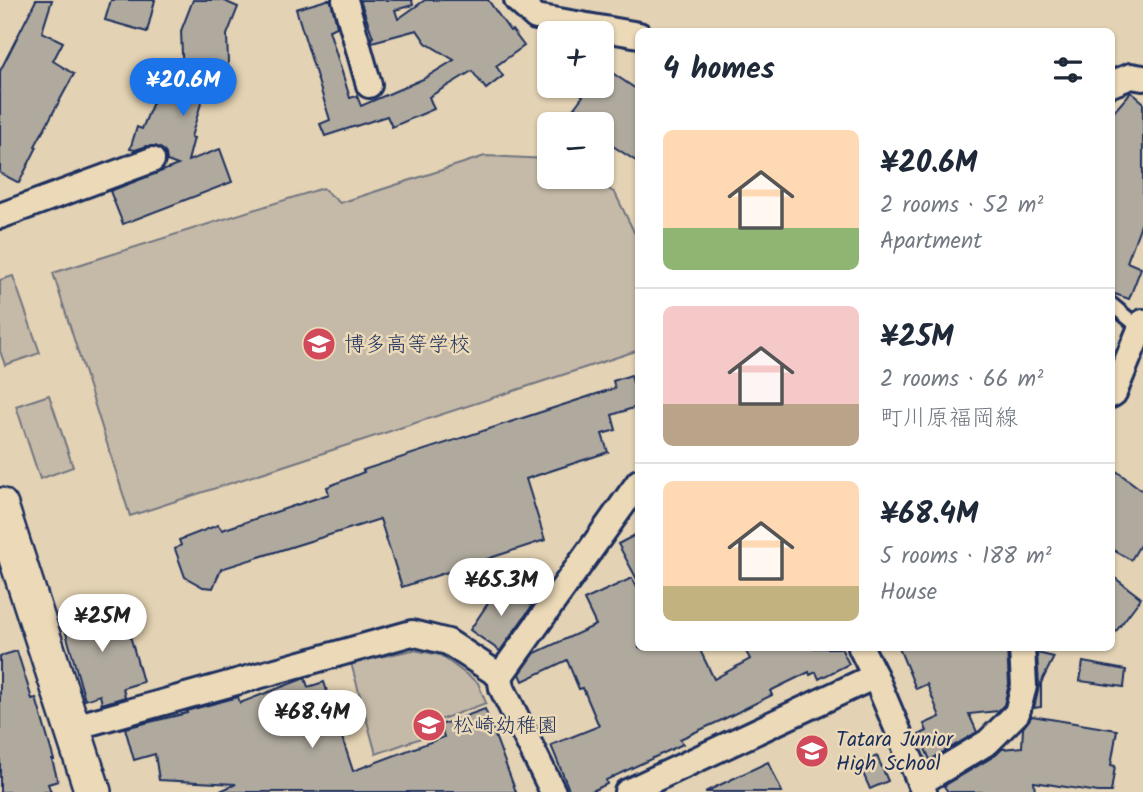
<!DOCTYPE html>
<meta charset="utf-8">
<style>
body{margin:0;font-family:Kalam,"Klee One",sans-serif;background:#f2f2f3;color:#1f2937;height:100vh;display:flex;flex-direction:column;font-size:26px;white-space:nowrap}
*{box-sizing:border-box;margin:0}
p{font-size:23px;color:#747a83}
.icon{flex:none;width:38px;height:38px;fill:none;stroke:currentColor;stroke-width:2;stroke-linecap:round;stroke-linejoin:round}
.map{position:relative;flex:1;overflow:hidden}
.details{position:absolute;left:635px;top:28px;width:480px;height:623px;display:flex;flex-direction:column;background:#fff;border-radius:10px;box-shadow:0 2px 5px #0004}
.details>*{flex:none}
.controls{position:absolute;left:537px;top:21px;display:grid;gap:14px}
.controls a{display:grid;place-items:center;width:77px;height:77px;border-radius:10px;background:#fff;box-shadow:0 2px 5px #0004;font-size:35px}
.price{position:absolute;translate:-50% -60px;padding:0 16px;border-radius:24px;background:#fff;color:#222;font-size:23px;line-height:46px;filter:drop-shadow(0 2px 4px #0008)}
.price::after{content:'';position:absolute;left:50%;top:42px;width:21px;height:16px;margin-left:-10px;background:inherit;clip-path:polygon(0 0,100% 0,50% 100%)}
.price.selected{background:#1a73e8;color:#fff}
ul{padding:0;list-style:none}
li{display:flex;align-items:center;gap:21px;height:175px;padding:0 28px}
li+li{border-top:2px solid #e0e1e3}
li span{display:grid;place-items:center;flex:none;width:196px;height:140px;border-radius:10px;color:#555}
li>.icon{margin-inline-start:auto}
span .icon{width:84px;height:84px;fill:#fffc;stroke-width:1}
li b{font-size:30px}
h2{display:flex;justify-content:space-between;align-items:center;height:84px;padding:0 28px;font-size:30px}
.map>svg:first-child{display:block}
.green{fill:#c5baa7;stroke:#707482;stroke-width:2}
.building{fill:#b0aa9e;stroke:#1b2f5e;stroke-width:2}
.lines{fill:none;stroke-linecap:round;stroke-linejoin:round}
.service-casing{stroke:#1b2f5e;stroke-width:18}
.minor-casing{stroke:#1b2f5e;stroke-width:30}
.secondary-casing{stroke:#1b2f5e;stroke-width:40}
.service{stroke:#ebd9b7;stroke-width:12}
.minor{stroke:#ebd9b7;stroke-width:24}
.secondary{stroke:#ebd9b7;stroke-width:35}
.labels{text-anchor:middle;stroke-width:5;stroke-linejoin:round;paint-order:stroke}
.poi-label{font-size:21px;fill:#1b2f5e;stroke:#ebd9b7;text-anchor:start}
</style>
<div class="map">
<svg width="1143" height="792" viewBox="0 0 1143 792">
<rect width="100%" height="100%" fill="#e3d2b3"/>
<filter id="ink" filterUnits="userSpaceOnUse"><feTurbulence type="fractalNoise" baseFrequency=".0143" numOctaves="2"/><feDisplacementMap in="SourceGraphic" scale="14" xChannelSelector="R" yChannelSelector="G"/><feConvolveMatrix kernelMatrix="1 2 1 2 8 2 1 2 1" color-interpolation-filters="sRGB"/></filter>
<g filter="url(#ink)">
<g class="green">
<path d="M485,156L549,159L550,177H589L615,193L639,242V350L130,516L53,273L323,188L340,203Z"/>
<path d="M13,276L40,353L5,365L0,351V280Z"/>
<path d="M49,395L73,467L40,479L16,406Z"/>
<path d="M413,650L440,655L478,683L486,703L434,722L438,732L376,754L351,663Z"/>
</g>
<g class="building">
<path d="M36,0H52L42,32L63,42L53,61L74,74L35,146L37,147L19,183L0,173V71Z"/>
<path d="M111,0H155L147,32L105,20Z"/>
<path d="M193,0H222L238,7L227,35L229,89L205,90L191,137L194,138L188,161L220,149L232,182L123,224L110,191L178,165L167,161L166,154L162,149L155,146H147L135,150L130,149L137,127L142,129L158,90L183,78L181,31Z"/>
<path d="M327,0H331L337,27L329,30L350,98L357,96L361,106L423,79L454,60L426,43L417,30L372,42L371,38L373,37L360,0H412L413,5L395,10L398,19L425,0H488L510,31L512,30L524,46L496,66L503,76L486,89L472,71L429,97L434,109L392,127L387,116L325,136L320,124L330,120L296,9Z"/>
<path d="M602,66L639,91V163L602,139V124H580L568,116L583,96L572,86H602Z"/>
<path d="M1131,92L1143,102V219L1127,262L1141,268L1129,299L1115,294L1114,296L1111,295V115Z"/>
<path d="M631,375L639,406L612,415L616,430L602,434L608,452L526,479L545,540L402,587L380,519L221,569L213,588L203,587L185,577L175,549L181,545L179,540L218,525L222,530L329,494L327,487L364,472L363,470L615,388L613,381Z"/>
<path d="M1111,467L1143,491V540L1131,560L1111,549Z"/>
<path d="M639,533V583L618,544Z"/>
<path d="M1111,575L1141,598L1111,638Z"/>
<path d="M632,578L639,591V648H699L714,679L750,659L744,648H841L849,664L819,679L816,672L810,675L809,672L770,691L772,695L722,720L680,739L683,744L606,780L607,784L590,792H570L551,745L599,726L583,688L579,689L567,660L523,681L520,674L535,653L596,625L584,600Z"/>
<path d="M501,584L532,606L500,651L470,630Z"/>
<path d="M102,607L105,619L124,614L143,682L123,688L125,697L102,704L100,695L85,700L62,619Z"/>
<path d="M899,648H1007L1009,684L1004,705L998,711L969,714L977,732L930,760L919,735L927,731L924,724L940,717L927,684L916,689Z"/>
<path d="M17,651L32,699L36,698L54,760H52L58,781L48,784L51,792H0V656Z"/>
<path d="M1037,653L1054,657L1041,683V707L1034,708L1039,686Z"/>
<path d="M1083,662L1126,670L1124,687L1080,681Z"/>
<path d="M305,678L308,687L324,682L353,771L444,737L440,725L485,709L516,792H218L236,784L159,780L155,754L134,760L125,728L187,713L186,711L238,697L240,703Z"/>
<path d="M1032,716L1117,730L1111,765L1115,766L1111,792H1098L1034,782L1035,792H948L944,786L996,755L1002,749L1022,747L1023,728Z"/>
<path d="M877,756L888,781L870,789L859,764Z"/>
<path d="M768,762L782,792H705Z"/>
</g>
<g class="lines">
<defs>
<path id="service" d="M1111,304L1141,329"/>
<g id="minor">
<path d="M345,0L369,85"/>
<path d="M517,0L536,17L639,35"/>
<path d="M1111,84L1131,76L1143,78"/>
<path d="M0,216L152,160"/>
<path d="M1111,395L1114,393L1143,322"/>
<path d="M861,648L875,676L924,792"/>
<path d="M500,676L639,482"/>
<path d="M71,728L412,633L448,642L500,676L502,688L553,792"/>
<path d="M920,783L988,742L1017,713L1024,686L1022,648"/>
<path d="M627,792L875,676"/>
</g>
<path id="secondary" d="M0,506L93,792"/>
</defs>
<use href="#service" class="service-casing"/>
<use href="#minor" class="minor-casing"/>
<use href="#secondary" class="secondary-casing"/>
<use href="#service" class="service"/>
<use href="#minor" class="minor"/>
<use href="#secondary" class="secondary"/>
</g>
</g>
<defs>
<symbol id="school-disc" viewBox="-11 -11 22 22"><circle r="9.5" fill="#d1495b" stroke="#ebd9b7"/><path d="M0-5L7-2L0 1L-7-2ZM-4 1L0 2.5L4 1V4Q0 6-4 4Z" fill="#fff"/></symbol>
</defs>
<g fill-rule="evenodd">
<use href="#school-disc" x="300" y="325" width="38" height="38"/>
<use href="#school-disc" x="410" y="706" width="38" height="38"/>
<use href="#school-disc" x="793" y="732" width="38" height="38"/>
</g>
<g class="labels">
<g class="poi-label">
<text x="344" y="351">博多高等学校</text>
<text x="453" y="732">松崎幼稚園</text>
<text x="836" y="746">Tatara Junior<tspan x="836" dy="24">High School</tspan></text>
</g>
</g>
</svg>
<div class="controls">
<a>+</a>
<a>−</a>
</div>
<b class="price selected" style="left:183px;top:118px">¥20.6M</b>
<b class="price" style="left:501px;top:618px">¥65.3M</b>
<b class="price" style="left:102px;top:654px">¥25M</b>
<b class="price" style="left:312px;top:750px">¥68.4M</b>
<section class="details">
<h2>4 homes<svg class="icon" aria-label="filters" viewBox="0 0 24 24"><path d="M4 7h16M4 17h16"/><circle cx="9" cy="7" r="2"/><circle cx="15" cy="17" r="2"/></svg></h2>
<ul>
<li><span style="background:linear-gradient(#ffd9b3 70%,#8fb573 0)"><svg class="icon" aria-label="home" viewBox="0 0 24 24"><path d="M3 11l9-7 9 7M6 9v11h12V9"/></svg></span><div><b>¥20.6M</b><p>2 rooms · 52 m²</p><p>Apartment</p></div></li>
<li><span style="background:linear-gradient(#f6c9c9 70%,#b9a48a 0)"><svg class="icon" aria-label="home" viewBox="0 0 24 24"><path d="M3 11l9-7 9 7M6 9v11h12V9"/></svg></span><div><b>¥25M</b><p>2 rooms · 66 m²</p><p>町川原福岡線</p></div></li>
<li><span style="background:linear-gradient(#ffd9b3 75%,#c2b280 0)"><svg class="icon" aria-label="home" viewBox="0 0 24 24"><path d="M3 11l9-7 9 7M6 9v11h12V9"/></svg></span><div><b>¥68.4M</b><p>5 rooms · 188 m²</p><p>House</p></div></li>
</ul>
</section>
</div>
